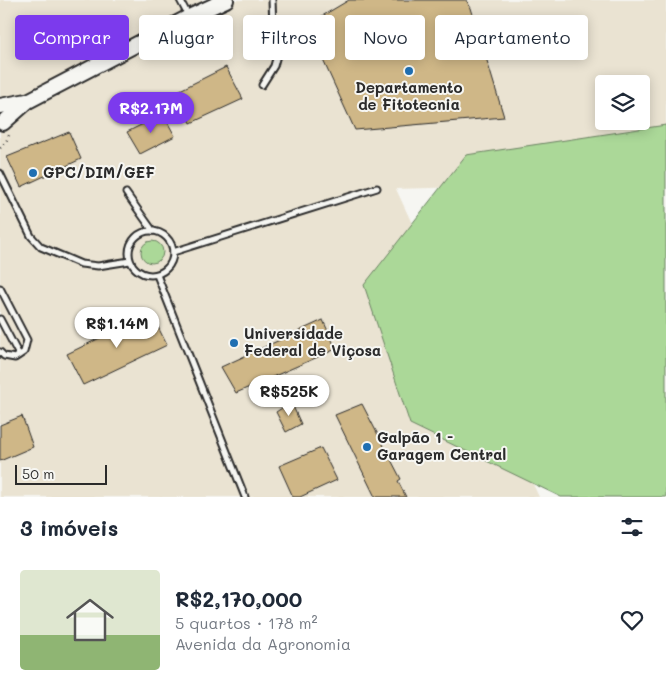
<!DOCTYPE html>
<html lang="pt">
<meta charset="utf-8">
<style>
body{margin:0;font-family:Mali,sans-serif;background:#f2f2f3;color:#1f2937;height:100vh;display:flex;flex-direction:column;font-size:19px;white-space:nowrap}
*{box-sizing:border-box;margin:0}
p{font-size:16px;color:#747a83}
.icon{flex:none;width:28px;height:28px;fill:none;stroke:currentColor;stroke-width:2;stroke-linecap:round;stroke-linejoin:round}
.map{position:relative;height:497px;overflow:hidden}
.side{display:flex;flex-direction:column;background:#fff;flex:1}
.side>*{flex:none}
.top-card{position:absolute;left:15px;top:15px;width:636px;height:45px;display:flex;gap:10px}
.tools{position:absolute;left:595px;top:75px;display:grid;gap:10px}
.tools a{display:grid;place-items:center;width:55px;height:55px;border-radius:5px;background:#fff;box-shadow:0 2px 12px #0003;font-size:25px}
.scale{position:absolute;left:15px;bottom:12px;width:92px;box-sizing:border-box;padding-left:5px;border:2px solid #2b2b2b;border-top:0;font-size:14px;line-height:18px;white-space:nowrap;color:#2b2b2b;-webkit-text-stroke:4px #f6f6f2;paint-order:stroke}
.price{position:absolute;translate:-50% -42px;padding:0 11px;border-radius:18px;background:#fff;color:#222;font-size:16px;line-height:32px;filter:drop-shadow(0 1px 2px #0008)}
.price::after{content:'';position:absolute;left:50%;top:30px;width:15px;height:11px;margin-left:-8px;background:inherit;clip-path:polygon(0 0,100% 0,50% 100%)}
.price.selected{background:#7c3aed;color:#fff}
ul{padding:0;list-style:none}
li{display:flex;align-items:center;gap:15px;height:125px;padding:0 20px}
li+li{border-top:1px solid #e0e1e3}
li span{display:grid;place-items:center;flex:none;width:140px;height:100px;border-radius:5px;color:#555}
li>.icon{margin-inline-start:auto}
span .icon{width:60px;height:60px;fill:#fffc;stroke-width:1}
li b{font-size:21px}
h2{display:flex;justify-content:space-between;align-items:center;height:60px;padding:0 20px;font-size:21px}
.pill{padding:0 18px;border-radius:5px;background:#fff;box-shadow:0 2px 12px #0003;font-size:18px;line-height:45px}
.pill.selected{background:#7c3aed;color:#fff}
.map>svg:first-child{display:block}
.built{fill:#eae3d2;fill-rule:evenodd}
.green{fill:#abd898;stroke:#6b8262}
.building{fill:#cfb787;stroke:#2b2b2b}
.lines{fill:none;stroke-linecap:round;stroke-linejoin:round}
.lane-casing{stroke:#2b2b2b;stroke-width:9}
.secondary-casing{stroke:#2b2b2b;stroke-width:18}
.path{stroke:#2b2b2b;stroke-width:2.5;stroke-dasharray:1 4;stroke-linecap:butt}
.lane{stroke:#f6f6f2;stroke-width:5}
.secondary{stroke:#f6f6f2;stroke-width:14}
.poi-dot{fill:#1f6fb2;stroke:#f6f6f2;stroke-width:2}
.labels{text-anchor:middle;stroke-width:4;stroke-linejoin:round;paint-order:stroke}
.poi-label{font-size:15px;font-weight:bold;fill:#2b2b2b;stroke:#f6f6f2;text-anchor:start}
</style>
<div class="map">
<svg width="666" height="497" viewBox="0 0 666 497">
<rect width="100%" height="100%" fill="#f6f6f2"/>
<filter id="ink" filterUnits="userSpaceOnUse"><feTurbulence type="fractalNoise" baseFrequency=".02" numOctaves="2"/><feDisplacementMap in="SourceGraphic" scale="10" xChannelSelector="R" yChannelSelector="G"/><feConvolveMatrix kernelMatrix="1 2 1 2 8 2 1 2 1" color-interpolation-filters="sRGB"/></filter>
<g filter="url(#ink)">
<path class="built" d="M0,0H666V181L396,189L539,497H0ZM604,84H641V121H604Z"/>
<g class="green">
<path d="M666,125V497H561L410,424L364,285L466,155Z"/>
<circle cx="152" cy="252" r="11"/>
</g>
<g class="building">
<path d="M349,0H466L471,8L504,117L355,130L307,25Z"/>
<path d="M226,67L243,99L191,123L176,92Z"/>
<path d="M163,114L175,136L140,154L127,132Z"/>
<path d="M69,132L81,159L21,187L7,157Z"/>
<path d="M151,313L167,345L83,385L67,354Z"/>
<path d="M323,320L336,349L236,393L221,367Z"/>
<path d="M291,402L301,424L286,432L276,412Z"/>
<path d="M362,404L401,479L398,481L406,497H375L335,415Z"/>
<path d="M22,416L33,447L0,461V425Z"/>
<path d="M321,448L337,480L300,497H293L279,466Z"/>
</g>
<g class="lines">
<defs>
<g id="lane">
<path d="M180,0L189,17"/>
<path d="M262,85L274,66L277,55L276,40L273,26L272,0"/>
<path d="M0,173L31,236L41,247L81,264L98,266L130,261"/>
<path d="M126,193L153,231"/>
<circle cx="151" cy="253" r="22"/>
<path d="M173,252L377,188"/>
<path d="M157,275L245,497"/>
<path d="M0,288L27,340L24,352L15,358L4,356L0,352"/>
<path d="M0,319L19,355"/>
</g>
<g id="secondary">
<path d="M0,106L27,101"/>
<path d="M3,123L28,101L189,17L226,0"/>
</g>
</defs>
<use href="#lane" class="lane-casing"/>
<use href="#secondary" class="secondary-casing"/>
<path class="path" d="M0,148L6,142L10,133"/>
<use href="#lane" class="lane"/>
<use href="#secondary" class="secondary"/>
</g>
</g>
<g class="poi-dot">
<circle cx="409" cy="71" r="5"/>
<circle cx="33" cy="173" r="5"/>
<circle cx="234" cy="343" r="5"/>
<circle cx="367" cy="447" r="5"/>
</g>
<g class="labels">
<g class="poi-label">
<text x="409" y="93" text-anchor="middle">Departamento<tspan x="409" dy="17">de Fitotecnia</tspan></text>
<text x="43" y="178">GPC/DIM/GEF</text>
<text x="244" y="339">Universidade<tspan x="244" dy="17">Federal de Viçosa</tspan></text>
<text x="377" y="443">Galpão 1 -<tspan x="377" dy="17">Garagem Central</tspan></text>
</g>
</g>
</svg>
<div class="tools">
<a><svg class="icon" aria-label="layers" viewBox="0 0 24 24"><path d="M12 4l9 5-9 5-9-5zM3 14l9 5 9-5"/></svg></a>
</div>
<div class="scale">50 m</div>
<b class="price selected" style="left:151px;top:134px">R$2.17M</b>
<b class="price" style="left:117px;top:349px">R$1.14M</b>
<b class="price" style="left:289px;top:417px">R$525K</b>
<div class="top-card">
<a class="pill selected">Comprar</a>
<a class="pill">Alugar</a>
<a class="pill">Filtros</a>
<a class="pill">Novo</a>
<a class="pill">Apartamento</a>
</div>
</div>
<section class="side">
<h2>3 imóveis<svg class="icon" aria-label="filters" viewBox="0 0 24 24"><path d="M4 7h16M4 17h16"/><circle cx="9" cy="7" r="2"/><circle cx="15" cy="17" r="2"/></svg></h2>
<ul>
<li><span style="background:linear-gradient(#dfe7d0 65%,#8fb573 0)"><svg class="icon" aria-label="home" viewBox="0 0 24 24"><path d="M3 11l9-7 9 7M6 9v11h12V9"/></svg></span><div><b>R$2,170,000</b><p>5 quartos · 178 m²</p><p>Avenida da Agronomia</p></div><svg class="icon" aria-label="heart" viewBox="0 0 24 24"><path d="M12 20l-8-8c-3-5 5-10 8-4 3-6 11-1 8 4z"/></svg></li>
</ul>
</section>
